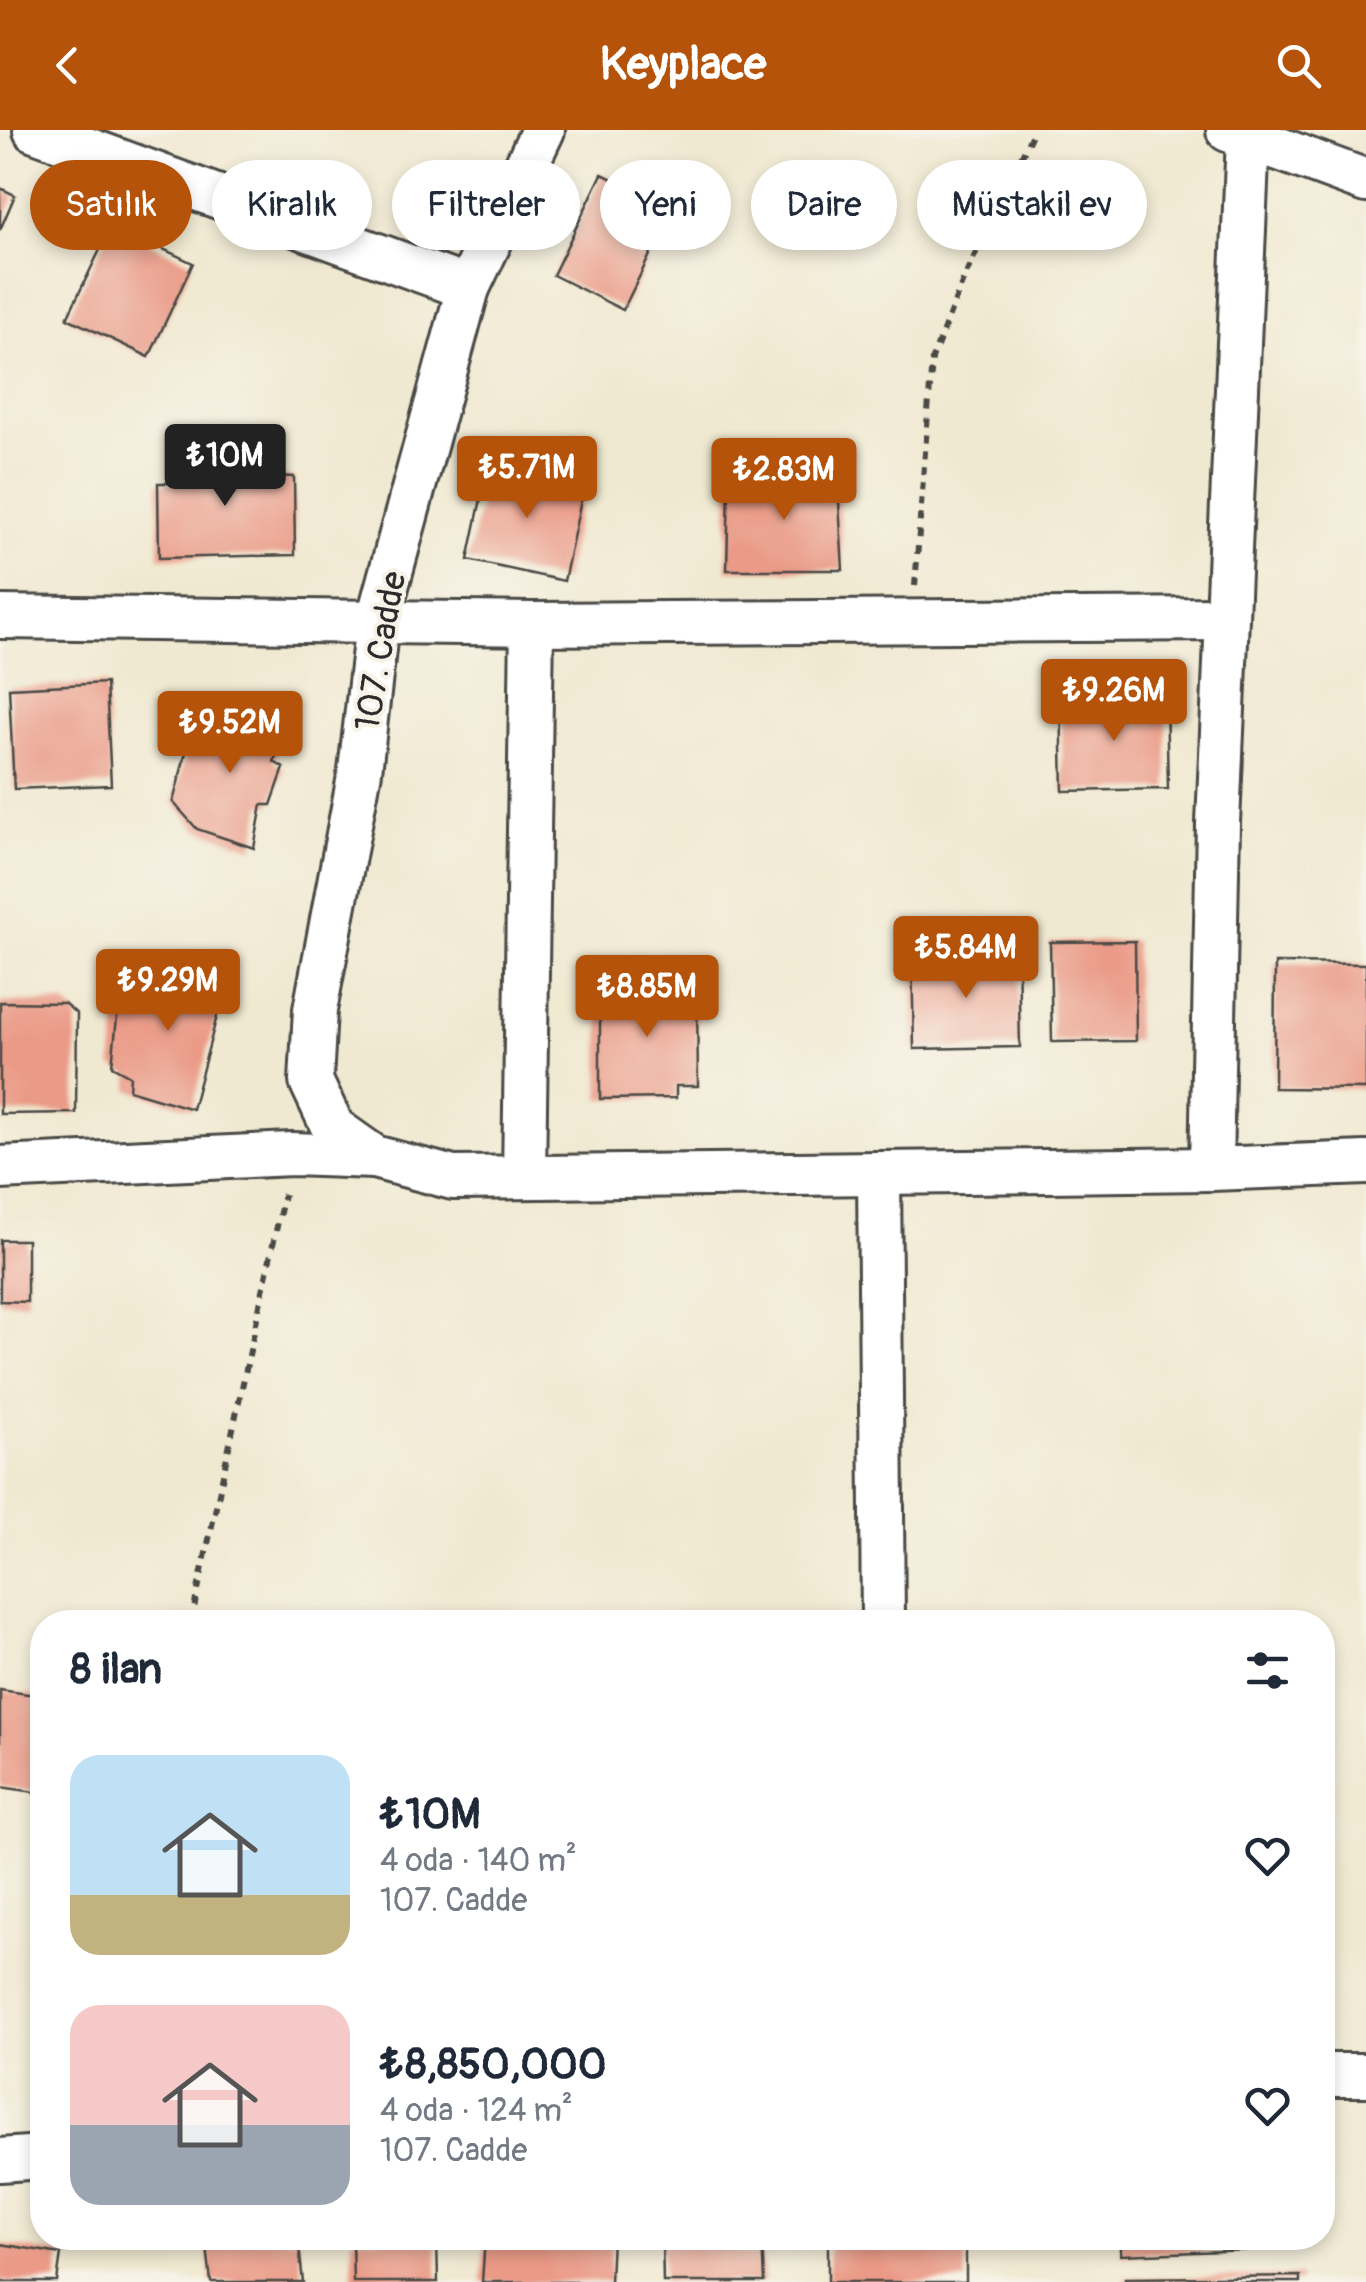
<!DOCTYPE html>
<html lang="tr">
<meta charset="utf-8">
<style>
body{margin:0;font-family:Pangolin,sans-serif;background:#f6f6f7;color:#1f2937;height:100vh;display:flex;flex-direction:column;font-size:38px;white-space:nowrap}
*{box-sizing:border-box;margin:0}
p{font-size:32px;color:#747a83}
.icon{flex:none;width:55px;height:55px;fill:none;stroke:currentColor;stroke-width:2;stroke-linecap:round;stroke-linejoin:round}
.map{position:relative;flex:1;overflow:hidden}
.side{position:absolute;left:30px;top:1480px;width:1305px;height:640px;display:flex;flex-direction:column;background:#fff;border-radius:40px;box-shadow:0 5px 15px #0003}
.side>*{flex:none}
.banner{position:absolute;left:30px;top:30px;width:1308px;height:90px;display:flex;gap:20px}
.price{position:absolute;translate:-50% -85px;padding:0 22px;border-radius:10px;background:#b45309;color:#fff;font-size:32px;line-height:65px;filter:drop-shadow(0 2px 5px #0008)}
.price::after{content:'';position:absolute;left:50%;top:60px;width:30px;height:22px;margin-left:-15px;background:inherit;clip-path:polygon(0 0,100% 0,50% 100%)}
.price.selected{background:#222;color:#fff}
ul{padding:0;list-style:none}
li{display:flex;align-items:center;gap:30px;height:250px;padding:0 40px}
li span{display:grid;place-items:center;flex:none;width:280px;height:200px;border-radius:30px;color:#555}
li>.icon{margin-inline-start:auto}
span .icon{width:120px;height:120px;fill:#fffc;stroke-width:1}
li b{font-size:42px}
h2{display:flex;justify-content:space-between;align-items:center;height:120px;padding:0 40px;font-size:42px}
.pill{padding:0 35px;border-radius:45px;background:#fff;box-shadow:0 5px 15px #0003;font-size:35px;line-height:90px}
.pill.selected{background:#b45309;color:#fff}
header{display:flex;justify-content:space-between;align-items:center;height:130px;padding:0 40px;background:#b45309;color:#fff;font-size:45px;font-weight:800}
.map>svg:first-child{display:block}
.building{fill:#ea9a86}
.lines{fill:none;stroke-linecap:round;stroke-linejoin:round}
.street-casing{stroke:#494844;stroke-width:48}
.path{stroke:#494844;stroke-width:6;stroke-dasharray:8 8;stroke-linecap:butt}
.street{stroke:#fff;stroke-width:42}
.labels{text-anchor:middle;stroke-width:8;stroke-linejoin:round;paint-order:stroke}
.street-label{font-size:35px;fill:#2b2b2b;stroke:#f7f3e8}
</style>
<header><svg class="icon" aria-label="back" viewBox="0 0 24 24"><path d="M15 5l-7 7 7 7"/></svg>Keyplace<svg class="icon" aria-label="search" viewBox="0 0 24 24"><circle cx="10" cy="10" r="6"/><path d="M15 15l6 6"/></svg></header>
<div class="map">
<svg width="1366" height="2152" viewBox="0 0 1366 2152">
<rect width="100%" height="100%" fill="#f7f3e8"/>
<filter id="ink" filterUnits="userSpaceOnUse"><feTurbulence type="fractalNoise" baseFrequency=".01" numOctaves="2"/><feDisplacementMap in="SourceGraphic" scale="20" xChannelSelector="R" yChannelSelector="G"/><feConvolveMatrix kernelMatrix="1 2 1 2 8 2 1 2 1" color-interpolation-filters="sRGB"/></filter>
<filter id="wash" filterUnits="userSpaceOnUse"><feTurbulence type="fractalNoise" baseFrequency=".0048" numOctaves="4" result="noise"/><feDisplacementMap in="SourceGraphic" scale="40" xChannelSelector="R" yChannelSelector="G"/><feGaussianBlur stdDeviation="2.25" result="paint"/><feColorMatrix in="noise" values="0 0 0 0 0 0 0 0 0 0 0 0 0 0 0 0 0 1.4 0 .05"/><feComposite in="paint" operator="in"/></filter>
<g filter="url(#wash)">
<rect width="100%" height="100%" fill="#f0e9d1"/>
<g id="blocks">
<g class="building">
<path d="M602,44L673,78L623,180L553,145Z"/>
<path d="M0,58L15,65L0,100Z"/>
<path d="M112,95L193,133L149,227L67,188Z"/>
<path d="M195,320H216V327H234L233,333L271,332L272,346L294,347L295,425L159,428L158,353H172V328L195,327Z"/>
<path d="M489,331L585,351L564,451L468,430Z"/>
<path d="M741,343L830,345L838,355L843,440H727L729,354Z"/>
<path d="M106,553L111,655L14,659L9,558Z"/>
<path d="M1166,566L1168,659L1063,661L1061,568Z"/>
<path d="M239,585L286,594L274,632L284,638L271,675H262L254,718L197,699L173,672L193,595Z"/>
<path d="M1135,811L1136,911L1052,912L1050,812Z"/>
<path d="M1018,823L1020,917L914,919L912,826Z"/>
<path d="M1275,833L1366,834V959L1274,958Z"/>
<path d="M157,839L227,849L192,979L129,960L130,946L112,936L118,877L127,875L131,852L152,855Z"/>
<path d="M600,851H680V861L697,867L698,956H676V968L600,969Z"/>
<path d="M0,872L64,873L77,884L76,983L0,984Z"/>
<path d="M0,1110H27V1172L0,1171Z"/>
<path d="M0,1560L42,1566V1663L0,1657Z"/>
<path d="M206,2108H298L303,2152H211Z"/>
<path d="M352,2108H437L438,2152H353Z"/>
<path d="M485,2108H612L610,2152H482Z"/>
<path d="M662,2108H762L764,2152H663Z"/>
<rect x="828" y="2108" width="138" height="44"/>
<path d="M1121,2108H1274L1275,2119L1121,2125Z"/>
<path d="M0,2114L61,2124L57,2152H0Z"/>
<path d="M1300,2146V2152H1125V2148Z"/>
</g>
</g>
</g>
<g filter="url(#ink)">
<use href="#blocks" fill-opacity="0" stroke="#494844" stroke-width="2.5"/>
<g class="lines">
<defs>
<g id="street">
<path d="M35,0L468,158"/>
<path d="M543,0L468,158L377,493L360,641L315,880L311,951L333,998L374,1027L453,1048L1211,1039L1366,1033"/>
<path d="M1228,0L1366,51"/>
<path d="M0,487L532,494L1226,489"/>
<path d="M0,1038L292,1024L374,1027"/>
<path d="M1211,1039L1218,693L1248,8"/>
<path d="M879,1043L883,1492"/>
<path d="M524,1047L532,494"/>
<path d="M1322,1945H1366"/>
<path d="M0,2030L42,2027"/>
</g>
</defs>
<use href="#street" class="street-casing"/>
<g class="path">
<path d="M915,456L932,229L965,146L1034,0"/>
<path d="M191,1492L284,1064"/>
</g>
<use href="#street" class="street"/>
</g>
</g>
<g class="labels">
<g class="street-label">
<text transform="translate(380 521) rotate(-80)" y="12">107. Cadde</text>
</g>
</g>
</svg>
<b class="price selected" style="left:225px;top:379px">₺10M</b>
<b class="price" style="left:527px;top:391px">₺5.71M</b>
<b class="price" style="left:784px;top:393px">₺2.83M</b>
<b class="price" style="left:1114px;top:614px">₺9.26M</b>
<b class="price" style="left:230px;top:646px">₺9.52M</b>
<b class="price" style="left:966px;top:871px">₺5.84M</b>
<b class="price" style="left:168px;top:904px">₺9.29M</b>
<b class="price" style="left:647px;top:910px">₺8.85M</b>
<div class="banner">
<a class="pill selected">Satılık</a>
<a class="pill">Kiralık</a>
<a class="pill">Filtreler</a>
<a class="pill">Yeni</a>
<a class="pill">Daire</a>
<a class="pill">Müstakil ev</a>
</div>
<section class="side">
<h2>8 ilan<svg class="icon" aria-label="filters" viewBox="0 0 24 24"><path d="M4 7h16M4 17h16"/><circle cx="9" cy="7" r="2"/><circle cx="15" cy="17" r="2"/></svg></h2>
<ul>
<li><span style="background:linear-gradient(#bfe0f5 70%,#c2b280 0)"><svg class="icon" aria-label="home" viewBox="0 0 24 24"><path d="M3 11l9-7 9 7M6 9v11h12V9"/></svg></span><div><b>₺10M</b><p>4 oda · 140 m²</p><p>107. Cadde</p></div><svg class="icon" aria-label="heart" viewBox="0 0 24 24"><path d="M12 20l-8-8c-3-5 5-10 8-4 3-6 11-1 8 4z"/></svg></li>
<li><span style="background:linear-gradient(#f6c9c9 60%,#9aa5b1 0)"><svg class="icon" aria-label="home" viewBox="0 0 24 24"><path d="M3 11l9-7 9 7M6 9v11h12V9"/></svg></span><div><b>₺8,850,000</b><p>4 oda · 124 m²</p><p>107. Cadde</p></div><svg class="icon" aria-label="heart" viewBox="0 0 24 24"><path d="M12 20l-8-8c-3-5 5-10 8-4 3-6 11-1 8 4z"/></svg></li>
</ul>
</section>
</div>
